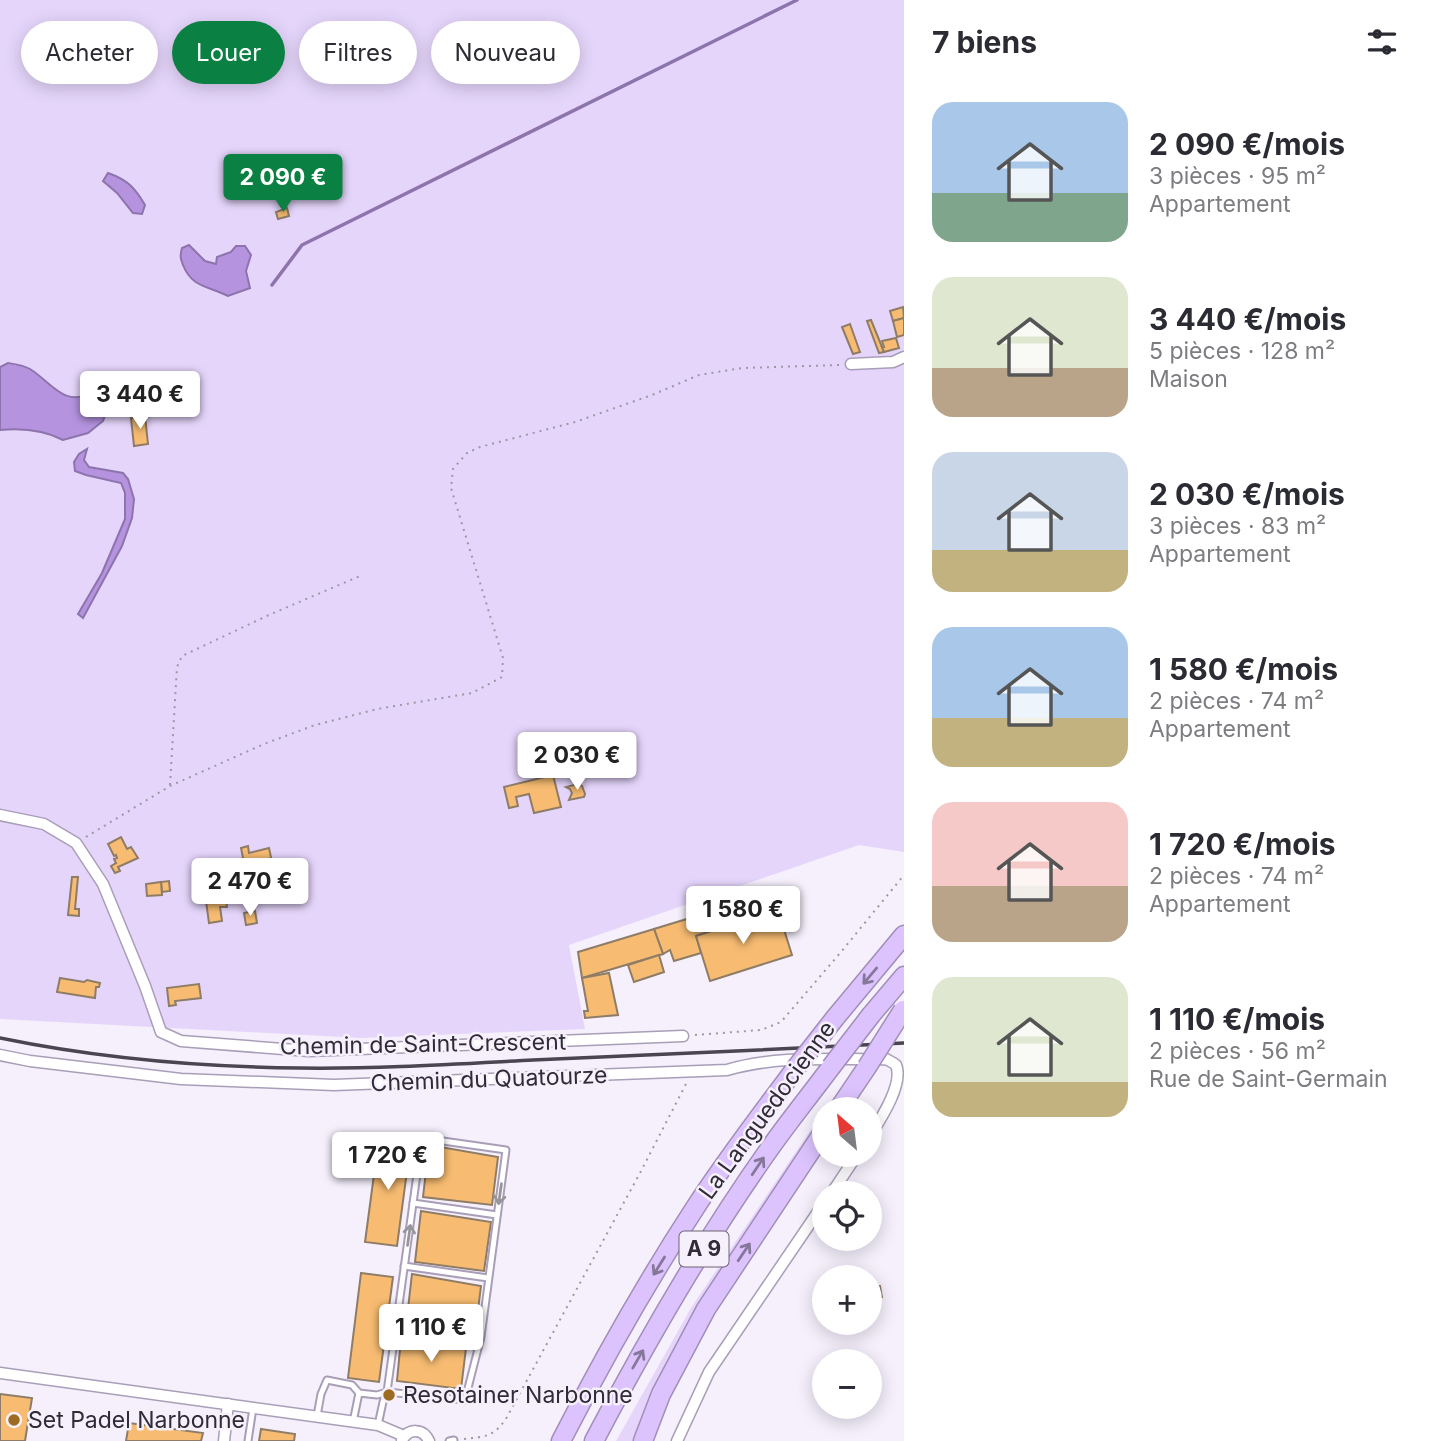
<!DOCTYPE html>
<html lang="fr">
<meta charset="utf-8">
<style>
body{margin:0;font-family:Inter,sans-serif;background:#f2f2f3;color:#2b2b33;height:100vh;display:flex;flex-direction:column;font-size:26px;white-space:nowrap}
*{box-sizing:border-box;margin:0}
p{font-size:23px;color:#7c7c81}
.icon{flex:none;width:38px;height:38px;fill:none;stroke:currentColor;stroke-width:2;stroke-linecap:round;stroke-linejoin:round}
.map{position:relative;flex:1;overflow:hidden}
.drawer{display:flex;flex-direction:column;background:#fff;width:525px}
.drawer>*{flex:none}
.banner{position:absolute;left:21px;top:21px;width:665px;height:63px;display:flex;gap:14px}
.needle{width:46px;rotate:332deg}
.fabs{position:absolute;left:812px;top:1097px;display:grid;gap:14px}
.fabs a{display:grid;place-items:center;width:70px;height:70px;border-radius:50%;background:#fff;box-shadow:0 4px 18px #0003;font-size:35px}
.price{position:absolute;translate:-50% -60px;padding:0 16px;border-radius:7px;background:#fff;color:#222;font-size:23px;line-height:46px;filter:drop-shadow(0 2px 4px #0008)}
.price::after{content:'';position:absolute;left:50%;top:42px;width:21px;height:16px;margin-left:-10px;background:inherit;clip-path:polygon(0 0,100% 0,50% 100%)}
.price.on{background:#0b8043;color:#fff}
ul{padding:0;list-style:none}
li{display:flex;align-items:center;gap:21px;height:175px;padding:0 28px}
li span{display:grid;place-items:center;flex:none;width:196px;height:140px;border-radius:21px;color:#555}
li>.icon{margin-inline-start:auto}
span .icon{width:84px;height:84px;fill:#fffc;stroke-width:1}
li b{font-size:30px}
h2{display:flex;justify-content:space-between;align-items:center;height:84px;padding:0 28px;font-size:30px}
.pill{padding:0 24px;border-radius:32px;background:#fff;box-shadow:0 4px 18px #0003;font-size:24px;line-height:63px}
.pill.on{background:#0b8043;color:#fff}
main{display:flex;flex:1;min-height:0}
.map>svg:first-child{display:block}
.green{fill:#e5d5fb}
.water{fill:#b593df;stroke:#8d74ac;stroke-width:2}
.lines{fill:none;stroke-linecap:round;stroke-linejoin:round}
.stream{stroke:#8d74ac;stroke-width:3.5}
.building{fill:#f7bc72;stroke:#8e7c66;stroke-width:2}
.lane-casing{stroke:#a99eb8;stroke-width:9}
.street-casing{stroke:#a99eb8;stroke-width:13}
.highway-casing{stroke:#a08eb8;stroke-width:21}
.path{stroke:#9d98a4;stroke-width:2;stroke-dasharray:2 5;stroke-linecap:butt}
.lane{stroke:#fff;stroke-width:5}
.street{stroke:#fff;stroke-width:10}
.highway{stroke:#ddc3fe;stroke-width:18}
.rail{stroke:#4a4550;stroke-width:3.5}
.highway-bridge-casing{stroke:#a08eb8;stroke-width:21;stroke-linecap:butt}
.highway-bridge{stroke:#ddc3fe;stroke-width:18}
.oneway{stroke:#86779a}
.oneway2{stroke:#98959a}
.poi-dot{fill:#9e6b22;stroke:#f5f0fc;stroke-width:2.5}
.labels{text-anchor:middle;stroke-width:5;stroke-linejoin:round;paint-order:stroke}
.shield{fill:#f5f0fc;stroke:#6b6671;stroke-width:2}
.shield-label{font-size:21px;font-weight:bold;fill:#302b36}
.street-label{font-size:23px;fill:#302b36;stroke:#f5f0fc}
.poi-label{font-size:23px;fill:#302b36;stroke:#f5f0fc;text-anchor:start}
</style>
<main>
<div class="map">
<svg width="904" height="1441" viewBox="0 0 904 1441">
<rect width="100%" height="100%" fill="#f5f0fc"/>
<g class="green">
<path d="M0,0H904V852L859,845L569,945L585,1029L362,1038L0,1019Z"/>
<path d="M824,1110V1121L756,1224L637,1441H616L691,1308Z"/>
</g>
<g class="water">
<path d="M108,173C128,180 135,188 145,205L142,214L133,213L117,193L103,181Z"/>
<path d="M189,245L205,261L216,264L217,257L231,252L236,246H245L251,255L246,271L250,288L228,296C209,286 192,288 183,265C180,258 180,255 182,248Z"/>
<path d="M8,363C15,364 23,365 30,369C50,381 65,409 92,392L103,394L109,404L103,421L88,433L63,440C44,430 22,428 0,430V367Z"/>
<path d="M87,449L84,460L89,467L123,473L128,479L134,499L132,518L122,546L83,618L78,614L102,573L125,519V493L121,483L86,475L75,471L74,462L79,454Z"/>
</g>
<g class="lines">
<path class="stream" d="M272,285L302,245L797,0"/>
</g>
<g class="building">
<path d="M287,208L289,216L278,219L276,212Z"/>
<path d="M903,307L904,318L893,321L890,311Z"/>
<path d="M904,318V335L897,337L893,321Z"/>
<path d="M871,320L882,347L884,352L879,353L867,321Z"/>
<path d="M850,324L860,352L853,354L842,327Z"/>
<path d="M896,338L899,348L884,352L882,347H884L882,341Z"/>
<path d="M166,372L171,414L132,418L131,409H136L134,387L153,384L152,373Z"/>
<path d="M145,416L148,444L134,446L131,418Z"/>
<path d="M553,775L561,807L534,813L529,794L516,797L518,806L509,808L504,787Z"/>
<path d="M578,784L582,786L585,794L584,797L569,800L572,793L570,789L566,787Z"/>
<path d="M121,837L127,849L131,847L138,858L118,867L120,871L115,873L111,866L116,863L114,859L117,858L116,855L114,856L108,844Z"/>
<path d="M248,846L249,853L269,848L272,862L245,868L241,848Z"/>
<path d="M262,873L264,882L253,884L251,875Z"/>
<path d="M72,877H78L75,909H79V916L68,915Z"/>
<path d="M169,881L170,891L162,892L161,882Z"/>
<path d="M161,882L162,895L147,896L146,884Z"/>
<path d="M228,886L230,899L206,901L205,895L214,894L213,888Z"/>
<path d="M759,897L765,914L696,936L701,953L674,961L670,950L663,954L654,929Z"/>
<path d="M226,899L227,907H220L222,921L209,923L206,901Z"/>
<path d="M703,905L706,914L694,917L692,913L695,912L694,908Z"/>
<path d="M255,911L257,923L246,925L244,913Z"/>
<path d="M765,914L768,923L781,920L792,955L710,981L696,936Z"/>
<path d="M654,929L663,954L582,978L578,952Z"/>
<path d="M659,955L664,972L634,982L628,965Z"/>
<path d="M609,973L618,1015L585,1018L584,1011H588L582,978Z"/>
<path d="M60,978L84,982L87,980L100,983L99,987H96L95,998L57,992Z"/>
<path d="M199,984L201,998L175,1001L176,1005L169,1006L167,988Z"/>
<path d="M379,1137L411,1141L397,1246L365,1242Z"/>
<path d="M429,1145L498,1157L492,1205L423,1197Z"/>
<path d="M421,1211L491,1222L484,1271L415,1262Z"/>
<path d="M361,1273L393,1277L379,1382L348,1378Z"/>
<path d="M412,1274L481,1286L475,1334L406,1326Z"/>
<path d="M872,1286H880L882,1297L873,1298Z"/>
<path d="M401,1339L466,1348L461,1389L397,1381Z"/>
<path d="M0,1394L32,1398L25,1441H0Z"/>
<path d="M129,1423L203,1433L201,1441H126Z"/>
<path d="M261,1429L295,1434L294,1441H259Z"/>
</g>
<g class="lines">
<defs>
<g id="lane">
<path d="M413,1203L497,1215"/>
<path d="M404,1266L488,1278"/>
<path d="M395,1331L480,1341"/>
<path d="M317,1416L321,1394L327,1380L352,1385L359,1393"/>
<path d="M353,1422L359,1393L377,1395L387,1392L422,1138L506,1150L481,1337L465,1400L387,1392L383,1402L378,1425"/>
<path d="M248,1441L253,1408"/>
<path d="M449,1441L454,1440"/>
</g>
<g id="street">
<path d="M851,364L893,362L904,357"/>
<path d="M0,815L44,824L76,843L103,884L145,986L161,1032L181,1041L309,1051L683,1036"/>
<path d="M0,1055L30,1061L181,1079L334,1085L727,1070C777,1055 834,1060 886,1059C889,1061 893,1062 896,1065C904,1084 880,1120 870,1136"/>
<path d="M831,1194L857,1155"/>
<path d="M0,1373L378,1425L404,1436"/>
<path d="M402,1440C409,1428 423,1428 429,1441"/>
<path d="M224,1441L228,1404"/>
<path d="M677,1441L709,1372L824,1203"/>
</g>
<g id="highway">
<path d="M871,1015L904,976"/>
<path d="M835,1018L904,935"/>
<path d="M838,1110L867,1067"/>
<path d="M561,1441C602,1361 646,1283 695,1208C726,1160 761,1115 795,1069"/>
<path d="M594,1441C647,1340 704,1241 770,1148C789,1121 811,1094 831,1067"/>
<path d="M643,1441L661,1394L706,1309L824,1131"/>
</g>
</defs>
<use href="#lane" class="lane-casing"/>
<use href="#street" class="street-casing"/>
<use href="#highway" class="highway-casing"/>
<g class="path">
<path d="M170,785L177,667L182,656L271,614L360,576"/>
<path d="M86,837L170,786L264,744L315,725L377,709L472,693L502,677L503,658L451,488L453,469L467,453L480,447L575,422L652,395L699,375L742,368L840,365"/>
<path d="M695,1035L761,1030L781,1022L841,952L904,875"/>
<path d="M464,1439C486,1437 495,1436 507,1417L640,1173L687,1082"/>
</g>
<use href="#lane" class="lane"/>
<use href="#street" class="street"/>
<use href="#highway" class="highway"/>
<path class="rail" d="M0,1038C97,1058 201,1067 300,1068C378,1069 456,1064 533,1060C657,1055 780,1049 904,1043"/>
<defs>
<g id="highway-bridge">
<path d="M831,1067L871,1015"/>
<path d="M867,1067L903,1010"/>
<path d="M795,1069L835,1018"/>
</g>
</defs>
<use href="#highway-bridge" class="highway-bridge-casing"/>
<use href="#highway-bridge" class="highway-bridge"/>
</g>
<defs><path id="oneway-shaft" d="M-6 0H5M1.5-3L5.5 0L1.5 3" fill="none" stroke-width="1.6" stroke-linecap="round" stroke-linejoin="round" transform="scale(1.75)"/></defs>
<g class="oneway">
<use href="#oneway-shaft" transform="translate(870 976) rotate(130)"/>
<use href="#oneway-shaft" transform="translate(758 1166) rotate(-56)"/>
<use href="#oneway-shaft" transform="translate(744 1252) rotate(-56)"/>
<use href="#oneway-shaft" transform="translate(659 1266) rotate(122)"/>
<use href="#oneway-shaft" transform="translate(638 1359) rotate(-60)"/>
</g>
<g class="oneway2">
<use href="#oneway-shaft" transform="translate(500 1194) rotate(98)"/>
<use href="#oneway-shaft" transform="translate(409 1235) rotate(-82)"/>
</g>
<g class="poi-dot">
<circle cx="389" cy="1395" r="7"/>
<circle cx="14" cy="1420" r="7"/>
</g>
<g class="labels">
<rect class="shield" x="679.5" y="1231.5" width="49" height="35" rx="5"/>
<g class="shield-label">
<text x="704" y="1256">A 9</text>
</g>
<g class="street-label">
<text transform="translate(423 1044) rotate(-1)" y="8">Chemin de Saint-Crescent</text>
<text transform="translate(489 1079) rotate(-2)" y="8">Chemin du Quatourze</text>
<text transform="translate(767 1110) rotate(-54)" y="8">La Languedocienne</text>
</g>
<g class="poi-label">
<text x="403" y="1403">Resotainer Narbonne</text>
<text x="28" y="1428">Set Padel Narbonne</text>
</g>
</g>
</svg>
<div class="fabs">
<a><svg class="needle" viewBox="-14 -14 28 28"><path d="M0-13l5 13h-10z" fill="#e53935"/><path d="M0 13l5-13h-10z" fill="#7c7c81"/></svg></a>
<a><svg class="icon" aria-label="locate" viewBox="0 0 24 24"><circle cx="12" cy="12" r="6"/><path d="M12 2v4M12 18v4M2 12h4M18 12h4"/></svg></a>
<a>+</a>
<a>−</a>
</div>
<b class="price on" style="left:283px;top:214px">2 090 €</b>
<b class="price" style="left:140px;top:431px">3 440 €</b>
<b class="price" style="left:577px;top:792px">2 030 €</b>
<b class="price" style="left:250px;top:918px">2 470 €</b>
<b class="price" style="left:743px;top:946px">1 580 €</b>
<b class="price" style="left:388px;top:1192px">1 720 €</b>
<b class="price" style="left:431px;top:1364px">1 110 €</b>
<div class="banner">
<a class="pill">Acheter</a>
<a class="pill on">Louer</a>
<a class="pill">Filtres</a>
<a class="pill">Nouveau</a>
</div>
</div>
<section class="drawer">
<h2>7 biens<svg class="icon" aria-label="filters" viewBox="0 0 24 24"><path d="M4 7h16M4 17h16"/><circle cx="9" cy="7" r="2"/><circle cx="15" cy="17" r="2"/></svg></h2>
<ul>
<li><span style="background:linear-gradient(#a9c7e8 65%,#7fa58c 0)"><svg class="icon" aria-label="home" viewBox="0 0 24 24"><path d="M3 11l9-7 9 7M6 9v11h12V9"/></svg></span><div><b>2 090 €/mois</b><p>3 pièces · 95 m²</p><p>Appartement</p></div></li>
<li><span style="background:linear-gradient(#dfe7d0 65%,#b9a48a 0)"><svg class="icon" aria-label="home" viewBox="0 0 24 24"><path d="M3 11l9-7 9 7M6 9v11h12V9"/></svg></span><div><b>3 440 €/mois</b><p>5 pièces · 128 m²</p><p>Maison</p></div></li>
<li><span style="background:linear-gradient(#c9d6e8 70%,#c2b280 0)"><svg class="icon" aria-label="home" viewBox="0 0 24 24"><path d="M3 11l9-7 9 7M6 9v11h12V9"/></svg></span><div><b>2 030 €/mois</b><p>3 pièces · 83 m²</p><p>Appartement</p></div></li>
<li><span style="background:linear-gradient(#a9c7e8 65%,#c2b280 0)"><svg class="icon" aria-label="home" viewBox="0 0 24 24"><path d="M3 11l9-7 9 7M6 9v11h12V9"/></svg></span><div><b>1 580 €/mois</b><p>2 pièces · 74 m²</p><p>Appartement</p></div></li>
<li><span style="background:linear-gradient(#f6c9c9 60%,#b9a48a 0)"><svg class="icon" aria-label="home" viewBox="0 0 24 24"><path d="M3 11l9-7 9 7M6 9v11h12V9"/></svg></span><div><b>1 720 €/mois</b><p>2 pièces · 74 m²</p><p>Appartement</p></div></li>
<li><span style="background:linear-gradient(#dfe7d0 75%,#c2b280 0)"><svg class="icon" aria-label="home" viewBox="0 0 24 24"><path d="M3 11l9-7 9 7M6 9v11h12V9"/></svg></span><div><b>1 110 €/mois</b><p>2 pièces · 56 m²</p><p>Rue de Saint-Germain</p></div></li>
</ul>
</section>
</main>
